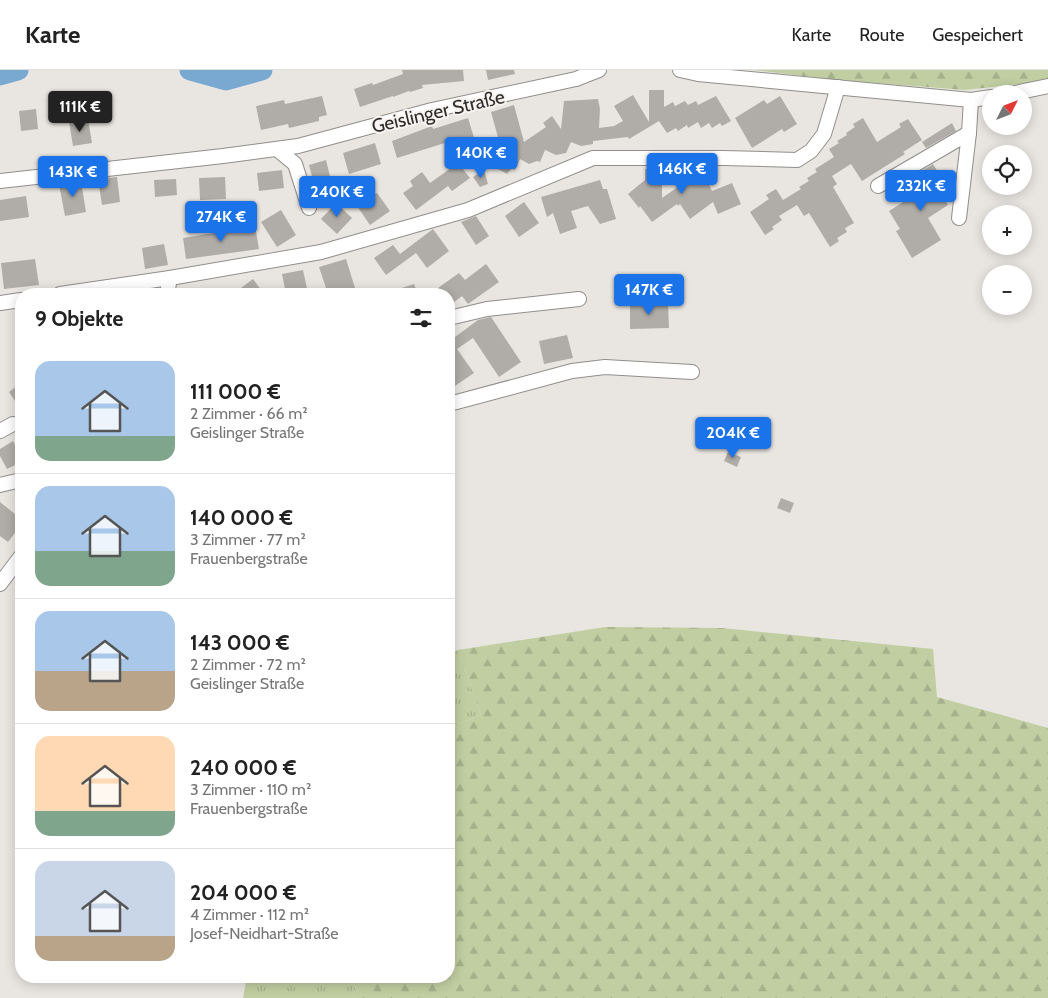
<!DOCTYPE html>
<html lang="de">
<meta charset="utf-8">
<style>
body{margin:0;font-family:Cabin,sans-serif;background:#f6f6f6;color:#222;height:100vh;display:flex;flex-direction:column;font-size:19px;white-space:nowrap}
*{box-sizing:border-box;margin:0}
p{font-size:16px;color:#767676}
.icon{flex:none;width:28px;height:28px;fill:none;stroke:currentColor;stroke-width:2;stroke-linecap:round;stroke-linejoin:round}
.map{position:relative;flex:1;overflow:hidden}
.sheet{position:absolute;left:15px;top:218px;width:440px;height:695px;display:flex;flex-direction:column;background:#fff;border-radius:20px;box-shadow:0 2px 12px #0003}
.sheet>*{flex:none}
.needle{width:32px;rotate:48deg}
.tools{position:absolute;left:982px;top:15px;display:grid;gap:10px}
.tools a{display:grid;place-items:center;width:50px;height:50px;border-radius:50%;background:#fff;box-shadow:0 2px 12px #0003;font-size:25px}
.price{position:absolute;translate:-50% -42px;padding:0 11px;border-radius:5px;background:#1a73e8;color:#fff;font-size:16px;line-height:32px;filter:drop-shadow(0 1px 2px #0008)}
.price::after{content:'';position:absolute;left:50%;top:30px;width:15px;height:11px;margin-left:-8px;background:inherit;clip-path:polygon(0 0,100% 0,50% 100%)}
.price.selected{background:#222;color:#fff}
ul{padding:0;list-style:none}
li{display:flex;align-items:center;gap:15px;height:125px;padding:0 20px}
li+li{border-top:1px solid #e0e0e0}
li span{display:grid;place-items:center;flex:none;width:140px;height:100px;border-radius:15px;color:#555}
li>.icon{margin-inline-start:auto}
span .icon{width:60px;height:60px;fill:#fffc;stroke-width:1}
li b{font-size:21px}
h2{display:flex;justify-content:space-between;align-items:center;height:60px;padding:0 20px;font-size:21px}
header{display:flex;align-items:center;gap:30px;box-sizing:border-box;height:70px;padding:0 25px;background:#fff;border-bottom:1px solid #e0e0e0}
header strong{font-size:24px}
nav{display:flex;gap:28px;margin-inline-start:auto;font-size:18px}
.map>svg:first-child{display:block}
.grass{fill:url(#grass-tufts)}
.forest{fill:url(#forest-firs)}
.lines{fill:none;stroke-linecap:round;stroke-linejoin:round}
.river{stroke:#79a8d0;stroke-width:21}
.building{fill:#b0ada9}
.street-casing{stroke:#918e8b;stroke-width:16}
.street{stroke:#fff;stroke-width:14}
.labels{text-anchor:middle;stroke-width:4;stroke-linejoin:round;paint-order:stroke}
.street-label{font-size:19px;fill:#2d2c2b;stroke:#f7f3f0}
</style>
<header>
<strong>Karte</strong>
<nav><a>Karte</a><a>Route</a><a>Gespeichert</a></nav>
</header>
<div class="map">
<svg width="1048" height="928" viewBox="0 0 1048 928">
<defs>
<pattern id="grass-tufts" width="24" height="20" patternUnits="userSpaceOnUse" patternTransform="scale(1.25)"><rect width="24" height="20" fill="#c1cea1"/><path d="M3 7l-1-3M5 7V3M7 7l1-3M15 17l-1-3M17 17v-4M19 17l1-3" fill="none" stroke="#a6b18b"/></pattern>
<pattern id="forest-firs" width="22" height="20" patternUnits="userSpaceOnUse" patternTransform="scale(1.25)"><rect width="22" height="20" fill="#c1cea1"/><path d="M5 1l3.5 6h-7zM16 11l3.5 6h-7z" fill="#a6b18b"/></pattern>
</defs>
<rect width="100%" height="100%" fill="#e9e6e2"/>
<g class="grass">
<path d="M458,580L481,645L449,658V584Z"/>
<path d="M247,906H358L353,928H243Z"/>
</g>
<g class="forest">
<path d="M753,0H1048V10L1039,12L965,20L838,10Z"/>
<path d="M605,557L722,558L933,579L937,627L1048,658V928H353L358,906H449V658L481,645L458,580Z"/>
</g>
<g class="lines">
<g class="river">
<path d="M190,0L226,10L262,0"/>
<path d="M0,5L18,0"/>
</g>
</g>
<g class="building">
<path d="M402,0H463L464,11L422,15L423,18L410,22L409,21L393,27V26L360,37L354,19L372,13L373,15L403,4Z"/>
<path d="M486,0H514L515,4L488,10Z"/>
<path d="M649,20H664V37L673,32L675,36L685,31L688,35L696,31L698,35L716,26L731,51L722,56L720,53L712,58L709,53L701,58L698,52L688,58L687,55L678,61L676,58L667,63L659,51L629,69L628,67L593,71V74L581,76L571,72L566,83L556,85L545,80L540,92L537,91L529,94L520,89L515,100L512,98L507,104L491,95L499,89L495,85L501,78L491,42L514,35L524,72L546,57L543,53L552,46L561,59L564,31L598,29L600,39L599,58L614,56L623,51L614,36L633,25L649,52Z"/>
<path d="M322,26L327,45L319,47V51L289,58L288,54L261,60L256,36L284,30L285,34Z"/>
<path d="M780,26L797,54L784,62L782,59L752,78L735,48L764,30L767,34Z"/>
<path d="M36,39L38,59L21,61L19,41Z"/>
<path d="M468,48L475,71L453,78L451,71L397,88L392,71L432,56L433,59Z"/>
<path d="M863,48L877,72L901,57L899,54L908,49L922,70L903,82L905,84L862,111L851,94L832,106L837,114L833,117L854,153L845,158L847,162L837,168L839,171L830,177L809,143L804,146L797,135L779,146L782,150L772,157L774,159L765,165L750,142L769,129L766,125L776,119L783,130L801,119L799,117L809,111L807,108L817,102L815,99L834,87L829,79L839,73L837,71L847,65L846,63L855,57L853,54Z"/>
<path d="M88,49L92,73L73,76L69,52Z"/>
<path d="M952,53L956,61L926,78L922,72Z"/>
<path d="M375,73L381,94L349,104L343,83Z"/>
<path d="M326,90L332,114L315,118L309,95Z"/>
<path d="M458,93L470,108L452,121L448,116L416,140L403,123L413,116L410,111L422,102L430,113Z"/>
<path d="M933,94L946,115L939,120L948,135L928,148L941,170L912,188L896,161L900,159L889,141L919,122L910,108Z"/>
<path d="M701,97L712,121L732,113L741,134L718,144L713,132L690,149L680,134L678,136L677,134L652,152L640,136L639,138L628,124L645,110V99H662V128L695,105L693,100Z"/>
<path d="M282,100L284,118L259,121L257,103Z"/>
<path d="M484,100L488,114L480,117L473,107Z"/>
<path d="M117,107L120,132L102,135L98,109Z"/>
<path d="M225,107L226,129L200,130L199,108Z"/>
<path d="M176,109L177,125L155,127L154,110Z"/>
<path d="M600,110L603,119H607L616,149L600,154L588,136L571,141L577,158L560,164L553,143L547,147L541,127Z"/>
<path d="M81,111L86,142L65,146L59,114Z"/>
<path d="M377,123L390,141L370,155L357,136Z"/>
<path d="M26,126L29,147L0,151V130Z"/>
<path d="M524,132L539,153L519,167L505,146Z"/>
<path d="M336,133L352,148L337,164L321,149Z"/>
<path d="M281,140L296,165L277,177L261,152Z"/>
<path d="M476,146L489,166L476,175L461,152Z"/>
<path d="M255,156L259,179L186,189L183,168Z"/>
<path d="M433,159L449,181L427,198L416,183L386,205L374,188L393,175L400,184Z"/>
<path d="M164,174L168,195L145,199L142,178Z"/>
<path d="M35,189L39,215L4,219L1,193Z"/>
<path d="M346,189L355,218L338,224H328L319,197Z"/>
<path d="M486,194L499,212L468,234L462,226L449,236V224H442L438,218L459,203L465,210Z"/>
<path d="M303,200L308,223L286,224L282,204Z"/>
<path d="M253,209L264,224H233Z"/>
<path d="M414,214L418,224H390V222Z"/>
<path d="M668,232L669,258L630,259V233Z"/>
<path d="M491,247L521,292L499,307L473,268L457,279L474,303L449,320V267L451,270L478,250Z"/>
<path d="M567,265L573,288L544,294L539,271Z"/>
<path d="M21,313V340L9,322Z"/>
<path d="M13,371L21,386V392L7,399L0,386V379Z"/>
<path d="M728,382L741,387L737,397L724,391Z"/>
<path d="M781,428L794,433L790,443L777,438Z"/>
<path d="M0,432L21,449V455L8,472L0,466Z"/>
</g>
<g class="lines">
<defs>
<g id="street">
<path d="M680,0L698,4L971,30L991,27"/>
<path d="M1010,24L1048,16"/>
<path d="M277,79L295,94L309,138"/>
<path d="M0,111L223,86L298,76L432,40L576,9L599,0"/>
<path d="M878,116L969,63L971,30"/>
<path d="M959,148L969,63"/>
<path d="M60,224L170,208L321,182L468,140L593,88H723L797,90L811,81L824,64L838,17"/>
<path d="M167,224L170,208"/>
<path d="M0,233L21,230"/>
<path d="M449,248L487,239L579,229"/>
<path d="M449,334L572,301L605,297L692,302"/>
<path d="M0,361L13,354"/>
<path d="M0,415L21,410"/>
<path d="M0,514L21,486"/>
</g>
</defs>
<use href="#street" class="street-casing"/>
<use href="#street" class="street"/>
</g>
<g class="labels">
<g class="street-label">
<text transform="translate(438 41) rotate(-13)" y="7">Geislinger Straße</text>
</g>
</g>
</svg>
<div class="tools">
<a><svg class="needle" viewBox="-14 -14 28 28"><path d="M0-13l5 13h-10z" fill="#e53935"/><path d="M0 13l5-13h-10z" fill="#767676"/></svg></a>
<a><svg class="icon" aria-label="locate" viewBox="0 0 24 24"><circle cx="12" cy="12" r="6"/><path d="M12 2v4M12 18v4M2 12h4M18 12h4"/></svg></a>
<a>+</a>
<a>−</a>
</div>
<b class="price selected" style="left:80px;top:63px">111K €</b>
<b class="price" style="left:481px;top:109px">140K €</b>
<b class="price" style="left:682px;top:125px">146K €</b>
<b class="price" style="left:73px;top:128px">143K €</b>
<b class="price" style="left:921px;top:142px">232K €</b>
<b class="price" style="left:337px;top:148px">240K €</b>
<b class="price" style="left:221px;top:173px">274K €</b>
<b class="price" style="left:649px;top:246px">147K €</b>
<b class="price" style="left:733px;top:389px">204K €</b>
<section class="sheet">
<h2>9 Objekte<svg class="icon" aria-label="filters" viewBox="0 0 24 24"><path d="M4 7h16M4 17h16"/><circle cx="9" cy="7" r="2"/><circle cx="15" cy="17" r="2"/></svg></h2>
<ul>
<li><span style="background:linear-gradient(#a9c7e8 75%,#7fa58c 0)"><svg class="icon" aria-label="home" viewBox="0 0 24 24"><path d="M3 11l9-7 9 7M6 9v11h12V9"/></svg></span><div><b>111 000 €</b><p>2 Zimmer · 66 m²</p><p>Geislinger Straße</p></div></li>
<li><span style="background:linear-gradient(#a9c7e8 65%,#7fa58c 0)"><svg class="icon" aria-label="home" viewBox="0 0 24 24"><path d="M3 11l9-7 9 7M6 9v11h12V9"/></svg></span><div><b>140 000 €</b><p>3 Zimmer · 77 m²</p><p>Frauenbergstraße</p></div></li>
<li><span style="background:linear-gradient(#a9c7e8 60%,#b9a48a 0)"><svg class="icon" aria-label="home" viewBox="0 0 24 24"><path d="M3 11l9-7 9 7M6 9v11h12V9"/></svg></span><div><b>143 000 €</b><p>2 Zimmer · 72 m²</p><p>Geislinger Straße</p></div></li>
<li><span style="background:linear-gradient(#ffd9b3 75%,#7fa58c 0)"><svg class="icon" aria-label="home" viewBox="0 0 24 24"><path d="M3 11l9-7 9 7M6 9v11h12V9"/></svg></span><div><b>240 000 €</b><p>3 Zimmer · 110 m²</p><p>Frauenbergstraße</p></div></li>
<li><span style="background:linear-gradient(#c9d6e8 75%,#b9a48a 0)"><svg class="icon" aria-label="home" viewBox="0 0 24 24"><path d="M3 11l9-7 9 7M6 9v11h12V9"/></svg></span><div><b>204 000 €</b><p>4 Zimmer · 112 m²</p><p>Josef-Neidhart-Straße</p></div></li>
</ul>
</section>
</div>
